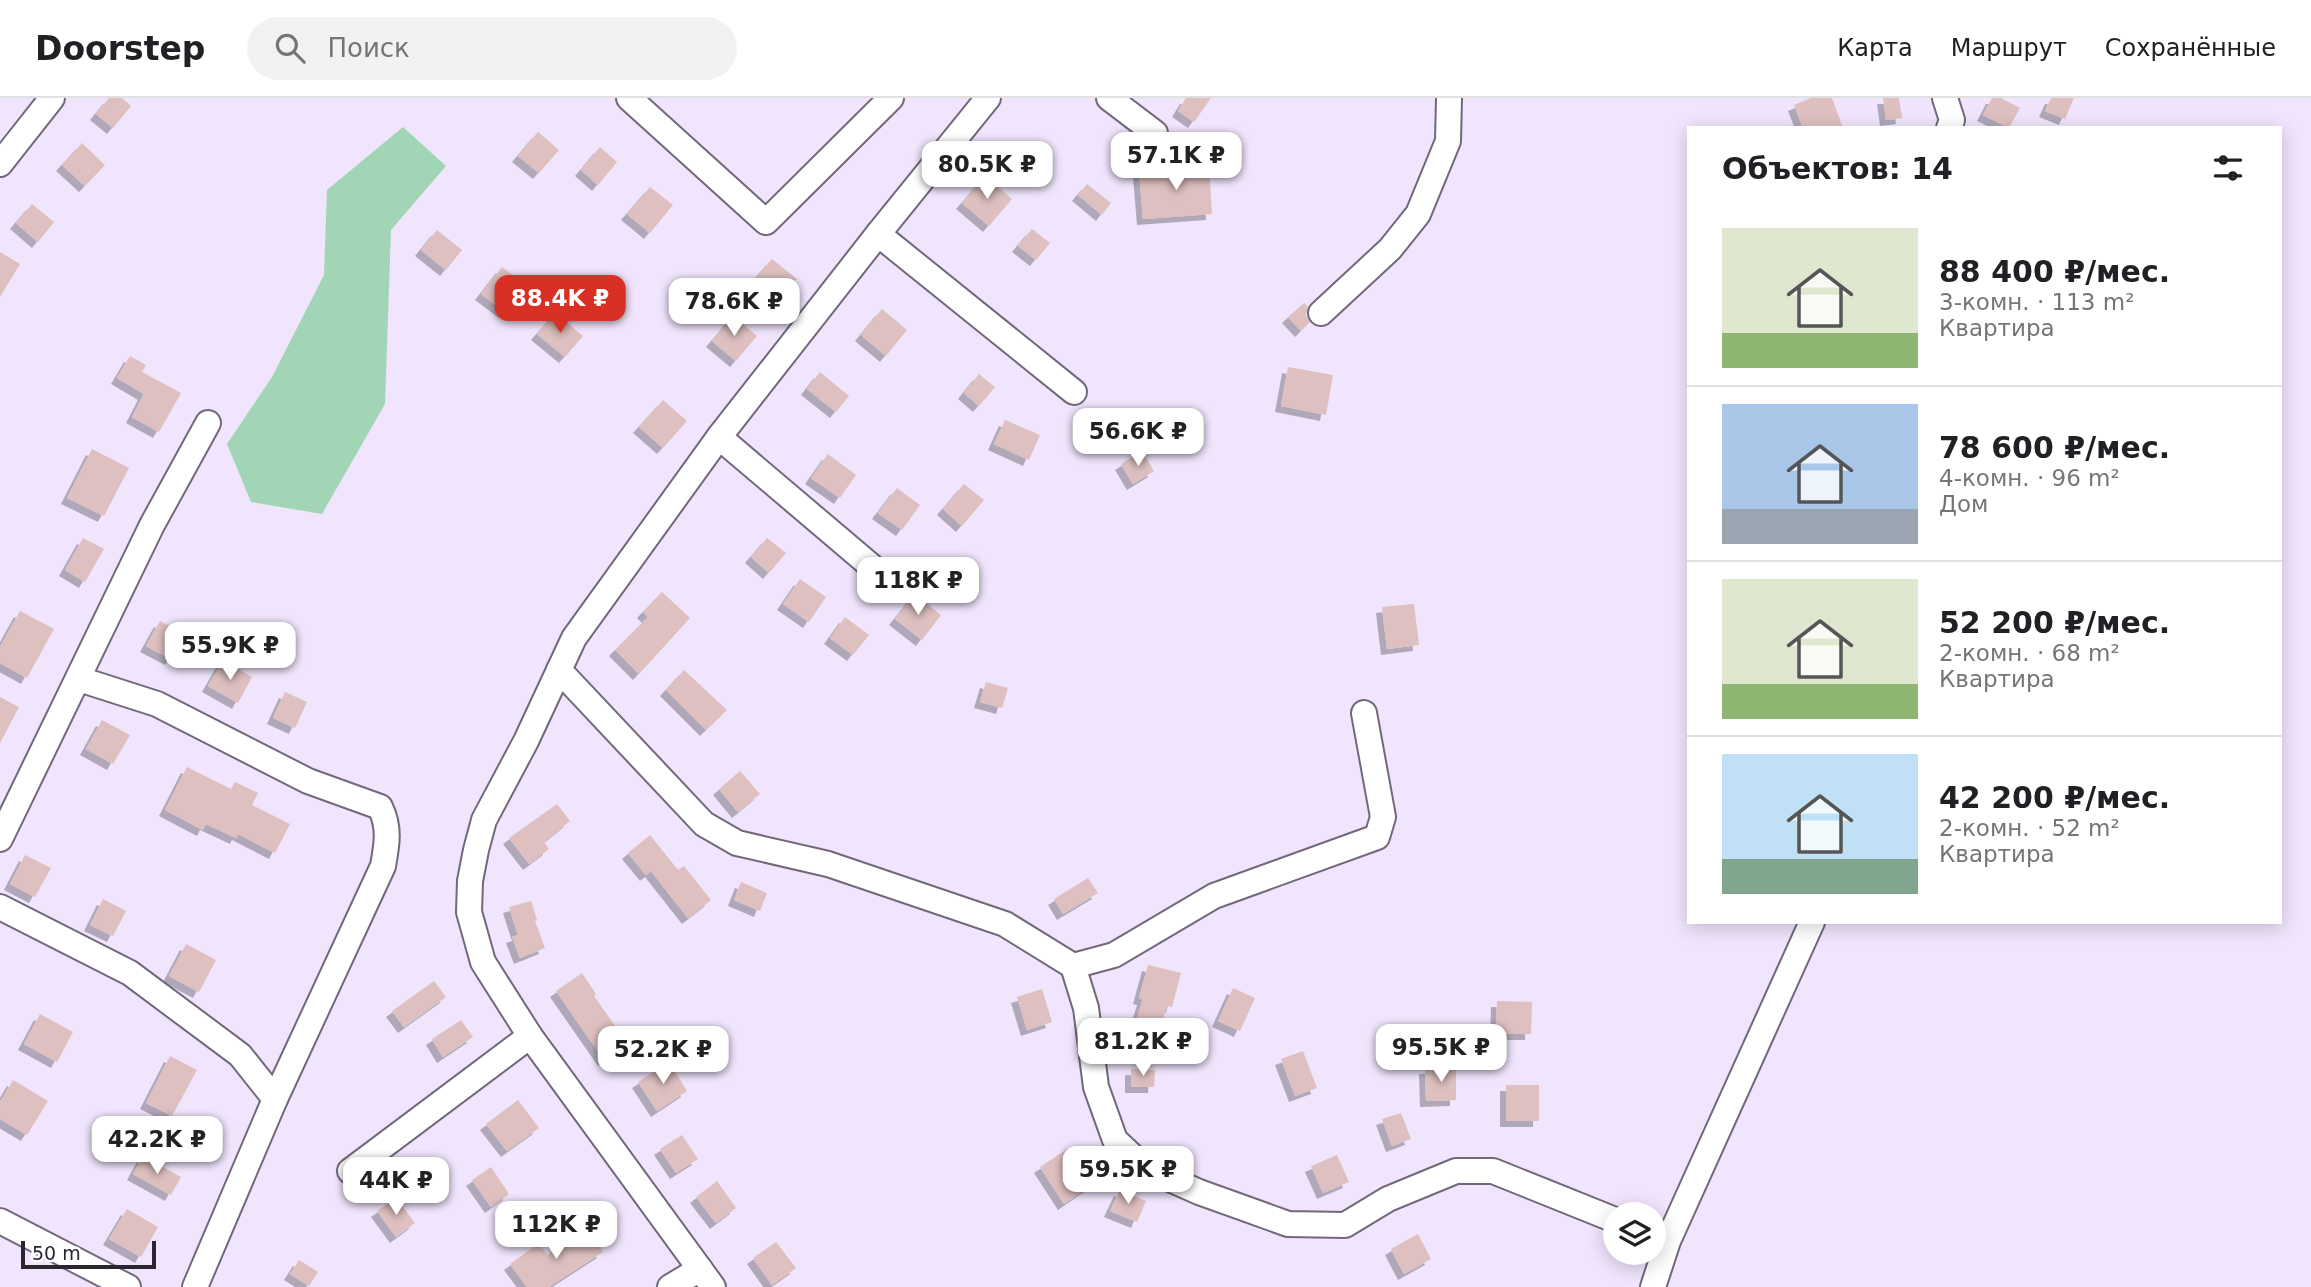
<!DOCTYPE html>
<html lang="ru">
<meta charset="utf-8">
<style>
body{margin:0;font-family:"DejaVu Sans",sans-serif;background:#f2f2f2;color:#202124;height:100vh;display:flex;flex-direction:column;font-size:26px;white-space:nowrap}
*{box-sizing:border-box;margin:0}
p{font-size:23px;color:#757577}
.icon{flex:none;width:38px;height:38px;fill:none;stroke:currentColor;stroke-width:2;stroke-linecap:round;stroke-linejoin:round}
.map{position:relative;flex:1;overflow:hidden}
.drawer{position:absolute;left:1687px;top:28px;width:595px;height:798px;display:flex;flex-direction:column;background:#fff;border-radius:0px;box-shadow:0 4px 18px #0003}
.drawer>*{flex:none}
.tools{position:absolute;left:1603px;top:1104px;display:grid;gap:14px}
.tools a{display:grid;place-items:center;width:63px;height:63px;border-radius:50%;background:#fff;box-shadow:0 4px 18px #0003;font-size:35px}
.scale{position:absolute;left:21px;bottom:18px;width:135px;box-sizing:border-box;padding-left:7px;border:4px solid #2a252e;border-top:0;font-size:19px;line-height:24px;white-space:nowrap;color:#2a252e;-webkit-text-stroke:5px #fff;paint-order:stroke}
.price{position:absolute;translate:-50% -60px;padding:0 16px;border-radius:14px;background:#fff;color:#222;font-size:23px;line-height:46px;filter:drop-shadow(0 2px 4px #0008)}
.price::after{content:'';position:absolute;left:50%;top:42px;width:21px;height:16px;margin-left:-10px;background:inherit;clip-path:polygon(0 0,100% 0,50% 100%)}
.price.current{background:#d93025;color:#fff}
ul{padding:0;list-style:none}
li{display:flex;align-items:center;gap:21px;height:175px;padding:0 35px}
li+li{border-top:2px solid #e0e0e0}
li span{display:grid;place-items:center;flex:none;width:196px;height:140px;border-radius:0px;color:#555}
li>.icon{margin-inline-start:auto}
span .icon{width:84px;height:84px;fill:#fffc;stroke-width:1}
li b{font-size:30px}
h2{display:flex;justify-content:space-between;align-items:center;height:84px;padding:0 35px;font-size:30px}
header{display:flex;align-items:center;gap:42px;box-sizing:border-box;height:98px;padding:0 35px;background:#fff;border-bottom:2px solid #e0e0e0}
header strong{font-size:33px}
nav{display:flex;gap:38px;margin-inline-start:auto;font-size:24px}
.search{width:490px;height:63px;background:#f2f2f2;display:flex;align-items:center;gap:18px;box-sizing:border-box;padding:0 24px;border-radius:38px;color:#757577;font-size:26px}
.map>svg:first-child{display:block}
.green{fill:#a2d5b6}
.building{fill:#ddc0bf;filter:url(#shadow)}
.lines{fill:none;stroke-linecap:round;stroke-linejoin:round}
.minor-casing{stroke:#72687c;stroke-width:28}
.minor{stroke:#fff;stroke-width:24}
</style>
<header>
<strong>Doorstep</strong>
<div class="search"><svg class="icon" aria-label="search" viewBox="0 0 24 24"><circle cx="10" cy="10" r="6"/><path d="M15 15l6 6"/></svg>Поиск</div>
<nav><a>Карта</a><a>Маршрут</a><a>Сохранённые</a></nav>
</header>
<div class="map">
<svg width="2311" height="1189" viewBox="0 0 2311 1189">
<defs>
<filter id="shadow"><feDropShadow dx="-6" dy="6" stdDeviation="0" flood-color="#0004"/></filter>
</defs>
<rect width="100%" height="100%" fill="#f0e5fc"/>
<path class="green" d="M403,29L446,68L391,132L385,306L322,416L251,404L227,346L272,279L324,177L327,92Z"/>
<g class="building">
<path d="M109,0H122L131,8L113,30L96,16Z"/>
<path d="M1186,0H1211L1194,24L1178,13Z"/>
<path d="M1811,0H1832L1843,30H1803L1794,7Z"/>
<path d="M1883,0H1899L1902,20L1886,22Z"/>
<path d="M1992,0H2001L2020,10L2009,30L1983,17Z"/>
<path d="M2051,0H2074L2065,21L2045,13Z"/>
<path d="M538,34L559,52L539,75L518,58Z"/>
<path d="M82,45L105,67L85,88L62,67Z"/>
<path d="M600,49L617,64L598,87L581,72Z"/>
<path d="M1209,68L1212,116L1143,121L1139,73Z"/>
<path d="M985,78L1012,101L989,128L962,105Z"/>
<path d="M1087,86L1111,105L1102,117L1078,97Z"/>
<path d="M650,89L673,107L650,135L627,116Z"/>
<path d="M32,106L54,124L38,144L16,125Z"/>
<path d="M1032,131L1050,145L1036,162L1018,148Z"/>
<path d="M437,132L462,152L446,172L421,152Z"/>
<path d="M0,154L20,166L0,199Z"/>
<path d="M772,161L797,181L771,211L747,190Z"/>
<path d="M502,169L526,187L505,214L481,196Z"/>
<path d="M1304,205L1308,209L1306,218L1310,224L1301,233L1288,219Z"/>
<path d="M882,211L907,232L886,258L861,237Z"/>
<path d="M555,215L583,238L565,259L537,236Z"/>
<path d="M733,218L757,238L736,263L712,243Z"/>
<path d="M130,258L146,267L142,274L181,295L159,334L132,319L144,296L117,280Z"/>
<path d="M1288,269L1333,277L1326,317L1281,308Z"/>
<path d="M820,274L849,298L836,314L807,291Z"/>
<path d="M979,276L995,289L979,308L964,295Z"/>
<path d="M663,302L687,323L663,350L639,329Z"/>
<path d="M1005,322L1040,337L1029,362L994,346Z"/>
<path d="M92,351L129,370L104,418L67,400Z"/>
<path d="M1142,353L1154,373L1133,386L1121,366Z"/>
<path d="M828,356L856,377L840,400L811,380Z"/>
<path d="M964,386L984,402L962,428L943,411Z"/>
<path d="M897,390L920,407L902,432L878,415Z"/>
<path d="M83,440L104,451L85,484L65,472Z"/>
<path d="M767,440L786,455L769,475L751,459Z"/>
<path d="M800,481L826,499L809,524L783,506Z"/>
<path d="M662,494L690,520L639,576L615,552L648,519L643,514Z"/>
<path d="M915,496L941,517L922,542L895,521Z"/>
<path d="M1414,506L1419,547L1387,551L1382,509Z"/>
<path d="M20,513L54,531L27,580L0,565V549Z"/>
<path d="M845,519L869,537L853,557L830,540Z"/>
<path d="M160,523L185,536L171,561L146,548Z"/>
<path d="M223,562L252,579L238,605L208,588Z"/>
<path d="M684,572L727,612L706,632L666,592Z"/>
<path d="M986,584L1008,590L1002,610L980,604Z"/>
<path d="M285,594L307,604L295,630L273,620Z"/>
<path d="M0,599L19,609L0,645Z"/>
<path d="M102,622L130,637L113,666L86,651Z"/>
<path d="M187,669L231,691L235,684L258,695L252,707L290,726L275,755L238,736L236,740L206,726L203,732L165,712Z"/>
<path d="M740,673L760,696L738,714L719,691Z"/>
<path d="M557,706L570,723L544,744L549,751L529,766L509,740Z"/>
<path d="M650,737L678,772L684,768L711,802L688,820L651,773L646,777L628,755Z"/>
<path d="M25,757L51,770L35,799L10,786Z"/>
<path d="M1088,780L1098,795L1063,816L1054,801Z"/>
<path d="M741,784L767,795L760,813L734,802Z"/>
<path d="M103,801L126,813L113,838L90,827Z"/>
<path d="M531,803L537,822L535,823L545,850L520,860L512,839L518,837L509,809Z"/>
<path d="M186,846L216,862L199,894L169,878Z"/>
<path d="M1148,867L1181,875L1172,909L1167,908L1154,950L1130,943L1143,901L1139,900Z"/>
<path d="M582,875L596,896L594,898L628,946L604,962L556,893Z"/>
<path d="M434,883L446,899L404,929L392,913Z"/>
<path d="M1233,890L1255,900L1240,933L1218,923Z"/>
<path d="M1042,891L1052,924L1027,932L1017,899Z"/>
<path d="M1497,903L1532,904L1531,936H1496Z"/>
<path d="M40,916L73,934L57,964L24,946Z"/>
<path d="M461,922L473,939L443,959L432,941Z"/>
<path d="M1303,953L1317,990L1295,998L1281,961Z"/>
<path d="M170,958L197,972L172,1018L146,1005Z"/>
<path d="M669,964L687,993L657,1013L638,984Z"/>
<path d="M1456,969V1002L1426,1003L1425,970Z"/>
<path d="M1131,971L1155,972L1154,989H1131Z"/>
<path d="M13,982L48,1003L27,1037L0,1021V1004Z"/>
<rect x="1506" y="987" width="33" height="36"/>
<path d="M518,1002L539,1030L507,1053L486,1026Z"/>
<path d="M1401,1015L1411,1041L1392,1048L1382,1021Z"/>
<path d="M682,1037L698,1061L676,1075L660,1051Z"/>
<path d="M1069,1050L1093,1086L1064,1106L1040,1069Z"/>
<path d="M1337,1057L1349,1084L1323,1095L1311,1068Z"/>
<path d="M143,1058L181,1079L171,1097L133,1076Z"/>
<path d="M491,1069L509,1096L491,1109L472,1082Z"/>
<path d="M717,1083L736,1110L716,1125L696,1099Z"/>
<path d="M1120,1092L1146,1103L1137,1124L1110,1113Z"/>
<path d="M396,1100L415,1125L396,1139L377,1113Z"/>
<path d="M127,1111L158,1129L141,1159L109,1141Z"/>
<path d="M585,1130L603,1154L549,1189H527L510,1166L539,1145L547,1157Z"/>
<path d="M1418,1136L1431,1161L1404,1176L1391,1151Z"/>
<path d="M776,1144L796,1170L772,1187L753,1160Z"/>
<path d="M299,1162L318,1174L309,1188L290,1176Z"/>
</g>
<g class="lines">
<defs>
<g id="minor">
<path d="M629,0L766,124L891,0"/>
<path d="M1109,0L1155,35"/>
<path d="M1945,0L1952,22L1949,30"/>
<path d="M0,66L52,0"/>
<path d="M878,136L1074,294"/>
<path d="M1321,215L1390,151L1418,116L1448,43L1449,0"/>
<path d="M719,339L871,468"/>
<path d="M559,572L704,726L737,745L828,766L1005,826L1073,868L1114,857L1214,798L1377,739L1383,719L1364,615"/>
<path d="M79,581L157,606L308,683L380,709C390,729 387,746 383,768L275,1001L195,1189"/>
<path d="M0,741L152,427L208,325"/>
<path d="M0,809L130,875L240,957L275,1001"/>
<path d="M1073,868L1086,910L1096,989L1115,1042L1145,1070L1199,1094L1288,1126L1345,1127L1388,1101L1456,1073H1493L1615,1122"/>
<path d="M350,1073L530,938"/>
<path d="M0,1123L128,1189"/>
<path d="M670,1189L700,1171"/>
<path d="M713,1189L530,938L483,864L469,814L470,783L476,752L484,722L526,643L574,540L719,339L878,136L988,0"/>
<path d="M1653,1189L1668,1143L1812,824"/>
</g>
</defs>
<use href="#minor" class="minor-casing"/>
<use href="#minor" class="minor"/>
</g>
</svg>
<div class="tools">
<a><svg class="icon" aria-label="layers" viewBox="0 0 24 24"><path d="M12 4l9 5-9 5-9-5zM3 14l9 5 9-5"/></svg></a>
</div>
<div class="scale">50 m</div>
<b class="price" style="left:1176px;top:94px">57.1K ₽</b>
<b class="price" style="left:987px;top:103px">80.5K ₽</b>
<b class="price current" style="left:560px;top:237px">88.4K ₽</b>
<b class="price" style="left:734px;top:240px">78.6K ₽</b>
<b class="price" style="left:1138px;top:370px">56.6K ₽</b>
<b class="price" style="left:918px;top:519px">118K ₽</b>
<b class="price" style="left:230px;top:584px">55.9K ₽</b>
<b class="price" style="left:1143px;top:980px">81.2K ₽</b>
<b class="price" style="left:1441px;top:986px">95.5K ₽</b>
<b class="price" style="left:663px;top:988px">52.2K ₽</b>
<b class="price" style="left:157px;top:1078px">42.2K ₽</b>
<b class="price" style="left:1128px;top:1108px">59.5K ₽</b>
<b class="price" style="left:396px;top:1119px">44K ₽</b>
<b class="price" style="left:556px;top:1163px">112K ₽</b>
<section class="drawer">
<h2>Объектов: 14<svg class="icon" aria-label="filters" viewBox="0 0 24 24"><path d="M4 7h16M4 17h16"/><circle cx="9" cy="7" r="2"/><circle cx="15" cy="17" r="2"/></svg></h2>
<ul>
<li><span style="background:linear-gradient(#dfe7d0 75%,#8fb573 0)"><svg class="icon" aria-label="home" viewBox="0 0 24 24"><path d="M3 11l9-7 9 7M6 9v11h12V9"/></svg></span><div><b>88 400 ₽/мес.</b><p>3-комн. · 113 m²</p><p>Квартира</p></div></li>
<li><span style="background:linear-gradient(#a9c7e8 75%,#9aa5b1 0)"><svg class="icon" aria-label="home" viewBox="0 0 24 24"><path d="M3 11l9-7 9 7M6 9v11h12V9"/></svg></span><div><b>78 600 ₽/мес.</b><p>4-комн. · 96 m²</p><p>Дом</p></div></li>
<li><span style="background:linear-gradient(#dfe7d0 75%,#8fb573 0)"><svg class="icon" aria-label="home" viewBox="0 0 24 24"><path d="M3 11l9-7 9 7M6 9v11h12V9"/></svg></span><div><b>52 200 ₽/мес.</b><p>2-комн. · 68 m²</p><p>Квартира</p></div></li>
<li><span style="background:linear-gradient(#bfe0f5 75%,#7fa58c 0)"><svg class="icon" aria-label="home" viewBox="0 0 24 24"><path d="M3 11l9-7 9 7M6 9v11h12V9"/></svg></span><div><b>42 200 ₽/мес.</b><p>2-комн. · 52 m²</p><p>Квартира</p></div></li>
</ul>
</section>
</div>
